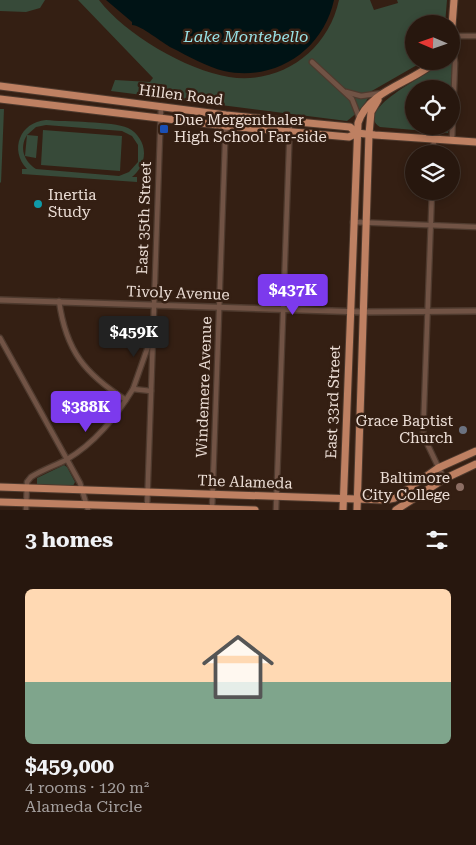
<!DOCTYPE html>
<meta charset="utf-8">
<style>
body{margin:0;font-family:"Roboto Serif",serif;background:#33241c;color:#f1f3f6;height:100vh;display:flex;flex-direction:column;font-size:19px;white-space:nowrap}
*{box-sizing:border-box;margin:0}
p{font-size:16px;color:#a49f9e}
.icon{flex:none;width:28px;height:28px;fill:none;stroke:currentColor;stroke-width:2;stroke-linecap:round;stroke-linejoin:round}
.map{position:relative;height:510px;overflow:hidden}
.drawer{display:flex;flex-direction:column;background:#27170e;flex:1}
.drawer>*{flex:none}
.needle{width:32px;rotate:272deg}
.controls{position:absolute;left:405px;top:15px;display:grid;gap:10px}
.controls a{display:grid;place-items:center;width:55px;height:55px;border-radius:50%;background:#27170e;box-shadow:0 2px 8px #0003,0 0 0 1px #43362e;font-size:25px}
.price{position:absolute;translate:-50% -42px;padding:0 11px;border-radius:5px;background:#7c3aed;color:#fff;font-size:16px;line-height:32px;filter:drop-shadow(0 1px 2px #0008)}
.price::after{content:'';position:absolute;left:50%;top:30px;width:15px;height:11px;margin-left:-8px;background:inherit;clip-path:polygon(0 0,100% 0,50% 100%)}
.price.on{background:#222;color:#fff}
ul{padding:0;list-style:none}
li{display:grid;align-content:center;gap:10px;height:265px;padding:0 25px}
li+li{border-top:1px solid #43362e}
li span{display:grid;place-items:center;height:155px;border-radius:8px;color:#555}
li>.icon{margin-inline-start:auto}
span .icon{width:90px;height:90px;fill:#fffc;stroke-width:1}
li b{font-size:21px}
h2{display:flex;justify-content:space-between;align-items:center;height:60px;padding:0 25px;font-size:21px}
.map>svg:first-child{display:block}
.green{fill:#374a39;fill-rule:evenodd}
.water{fill:#001315}
.lines{fill:none;stroke-linecap:round;stroke-linejoin:round}
.minor-casing{stroke:#4e3a2e;stroke-width:7}
.tertiary-casing{stroke:#4e3a2e;stroke-width:8}
.primary-casing{stroke:#4e3a2e;stroke-width:9}
.minor{stroke:#715345;stroke-width:4.5}
.tertiary{stroke:#715345;stroke-width:5}
.primary{stroke:#be8062;stroke-width:7}
.transit-dot{fill:#1a4fb4;stroke:#341f13;stroke-width:2}
.culture-dot{fill:#0f9aa8;stroke:#341f13;stroke-width:2}
.worship-dot{fill:#6b7280;stroke:#341f13;stroke-width:2}
.education-dot{fill:#8d6e63;stroke:#341f13;stroke-width:2}
.labels{text-anchor:middle;stroke-width:5;stroke-linejoin:round;paint-order:stroke}
.street-label{font-size:15px;fill:#ecded6;stroke:#341f13}
.poi-label{font-size:15px;fill:#ecded6;stroke:#341f13;text-anchor:start}
.water-label{font-size:16px;font-style:italic;fill:#98e1e6;stroke:#341f13}
</style>
<div class="map">
<svg width="476" height="510" viewBox="0 0 476 510">
<rect width="100%" height="100%" fill="#341f13"/>
<g class="green">
<path d="M0,0H45L40,8L26,12L0,11Z"/>
<path d="M78,0H99C125,34 186,70 229,77C281,85 328,51 339,0H370L374,10L398,3L397,0H447L445,24H414V61H424L370,92C368,103 355,115 347,121L111,91L115,80L150,82L153,78Z"/>
<path d="M444,61L451,60L453,64L451,92V89H414V126H449L448,133L380,127C352,109 433,73 444,61Z"/>
<path d="M0,109H4L1,183L0,182Z"/>
<path d="M46,120C66,122 112,121 128,128C138,133 144,143 144,153C144,163 139,171 132,177H137V182L22,174V169H27C9,150 20,122 46,120ZM46,125L122,131L132,136L138,145V162L129,172L119,176L36,169C24,161 19,148 27,135L25,156L36,158L38,136L27,135L36,127Z"/>
<path d="M43,130L122,136L120,171L41,165Z"/>
<path d="M64,465L67,467L75,482L73,486L37,484V478Z"/>
</g>
<path class="water" d="M106,0H334C323,50 276,82 224,71C207,67 188,56 172,48C162,43 141,25 132,25V22Z"/>
<g class="lines">
<defs>
<g id="minor">
<path d="M312,62L352,99L359,117"/>
<path d="M346,92L361,96L382,93"/>
<path d="M452,140L455,63L452,36H476"/>
<path d="M433,154L434,139"/>
<path d="M432,191L423,435L444,479"/>
<path d="M353,222L476,227"/>
<path d="M59,301C66,351 85,374 126,400"/>
<path d="M0,338L80,483L88,510"/>
<path d="M133,389L151,338"/>
<path d="M147,509L161,106"/>
<path d="M26,510L27,482L31,477C42,470 54,466 66,460C95,443 115,418 133,389L151,391"/>
<path d="M212,510L226,115"/>
<path d="M276,510L290,121"/>
</g>
<path id="tertiary" d="M0,300L363,312L476,311"/>
<g id="primary">
<path d="M451,39L454,0"/>
<path d="M0,86L226,115L350,127L357,133L375,135L476,142"/>
<path d="M0,99L226,126L349,137L357,133"/>
<path d="M0,487L385,500L395,498L438,468L476,451"/>
<path d="M0,502L255,510"/>
<path d="M343,510L358,123C369,89 413,83 436,61"/>
<path d="M357,510L369,134L371,112L378,100"/>
<path d="M396,510L444,479L476,464"/>
</g>
</defs>
<use href="#minor" class="minor-casing"/>
<use href="#tertiary" class="tertiary-casing"/>
<use href="#primary" class="primary-casing"/>
<use href="#minor" class="minor"/>
<use href="#tertiary" class="tertiary"/>
<use href="#primary" class="primary"/>
</g>
<rect class="transit-dot" x="159" y="124" width="10" height="10" rx="2.5"/>
<circle class="culture-dot" cx="38" cy="204" r="5"/>
<circle class="worship-dot" cx="463" cy="430" r="5"/>
<circle class="education-dot" cx="460" cy="487" r="5"/>
<g class="labels">
<g class="street-label">
<text transform="translate(181 95) rotate(7)" y="5">Hillen Road</text>
<text transform="translate(144 218) rotate(-88)" y="5">East 35th Street</text>
<text transform="translate(178 293) rotate(2)" y="5">Tivoly Avenue</text>
<text transform="translate(204 387) rotate(-88)" y="5">Windemere Avenue</text>
<text transform="translate(333 402) rotate(-88)" y="5">East 33rd Street</text>
<text transform="translate(245 482) rotate(2)" y="5">The Alameda</text>
</g>
<g class="poi-label">
<text x="174" y="125">Due Mergenthaler<tspan x="174" dy="17">High School Far-side</tspan></text>
<text x="48" y="200">Inertia<tspan x="48" dy="17">Study</tspan></text>
<text x="453" y="426" text-anchor="end">Grace Baptist<tspan x="453" dy="17">Church</tspan></text>
<text x="450" y="483" text-anchor="end">Baltimore<tspan x="450" dy="17">City College</tspan></text>
</g>
<g class="water-label">
<text x="246" y="42">Lake Montebello</text>
</g>
</g>
</svg>
<div class="controls">
<a><svg class="needle" viewBox="-14 -14 28 28"><path d="M0-13l5 13h-10z" fill="#e53935"/><path d="M0 13l5-13h-10z" fill="#a49f9e"/></svg></a>
<a><svg class="icon" aria-label="locate" viewBox="0 0 24 24"><circle cx="12" cy="12" r="6"/><path d="M12 2v4M12 18v4M2 12h4M18 12h4"/></svg></a>
<a><svg class="icon" aria-label="layers" viewBox="0 0 24 24"><path d="M12 4l9 5-9 5-9-5zM3 14l9 5 9-5"/></svg></a>
</div>
<b class="price" style="left:293px;top:316px">$437K</b>
<b class="price on" style="left:134px;top:358px">$459K</b>
<b class="price" style="left:86px;top:433px">$388K</b>
</div>
<section class="drawer">
<h2>3 homes<svg class="icon" aria-label="filters" viewBox="0 0 24 24"><path d="M4 7h16M4 17h16"/><circle cx="9" cy="7" r="2"/><circle cx="15" cy="17" r="2"/></svg></h2>
<ul>
<li><span style="background:linear-gradient(#ffd9b3 60%,#7fa58c 0)"><svg class="icon" aria-label="home" viewBox="0 0 24 24"><path d="M3 11l9-7 9 7M6 9v11h12V9"/></svg></span><div><b>$459,000</b><p>4 rooms · 120 m²</p><p>Alameda Circle</p></div></li>
</ul>
</section>
